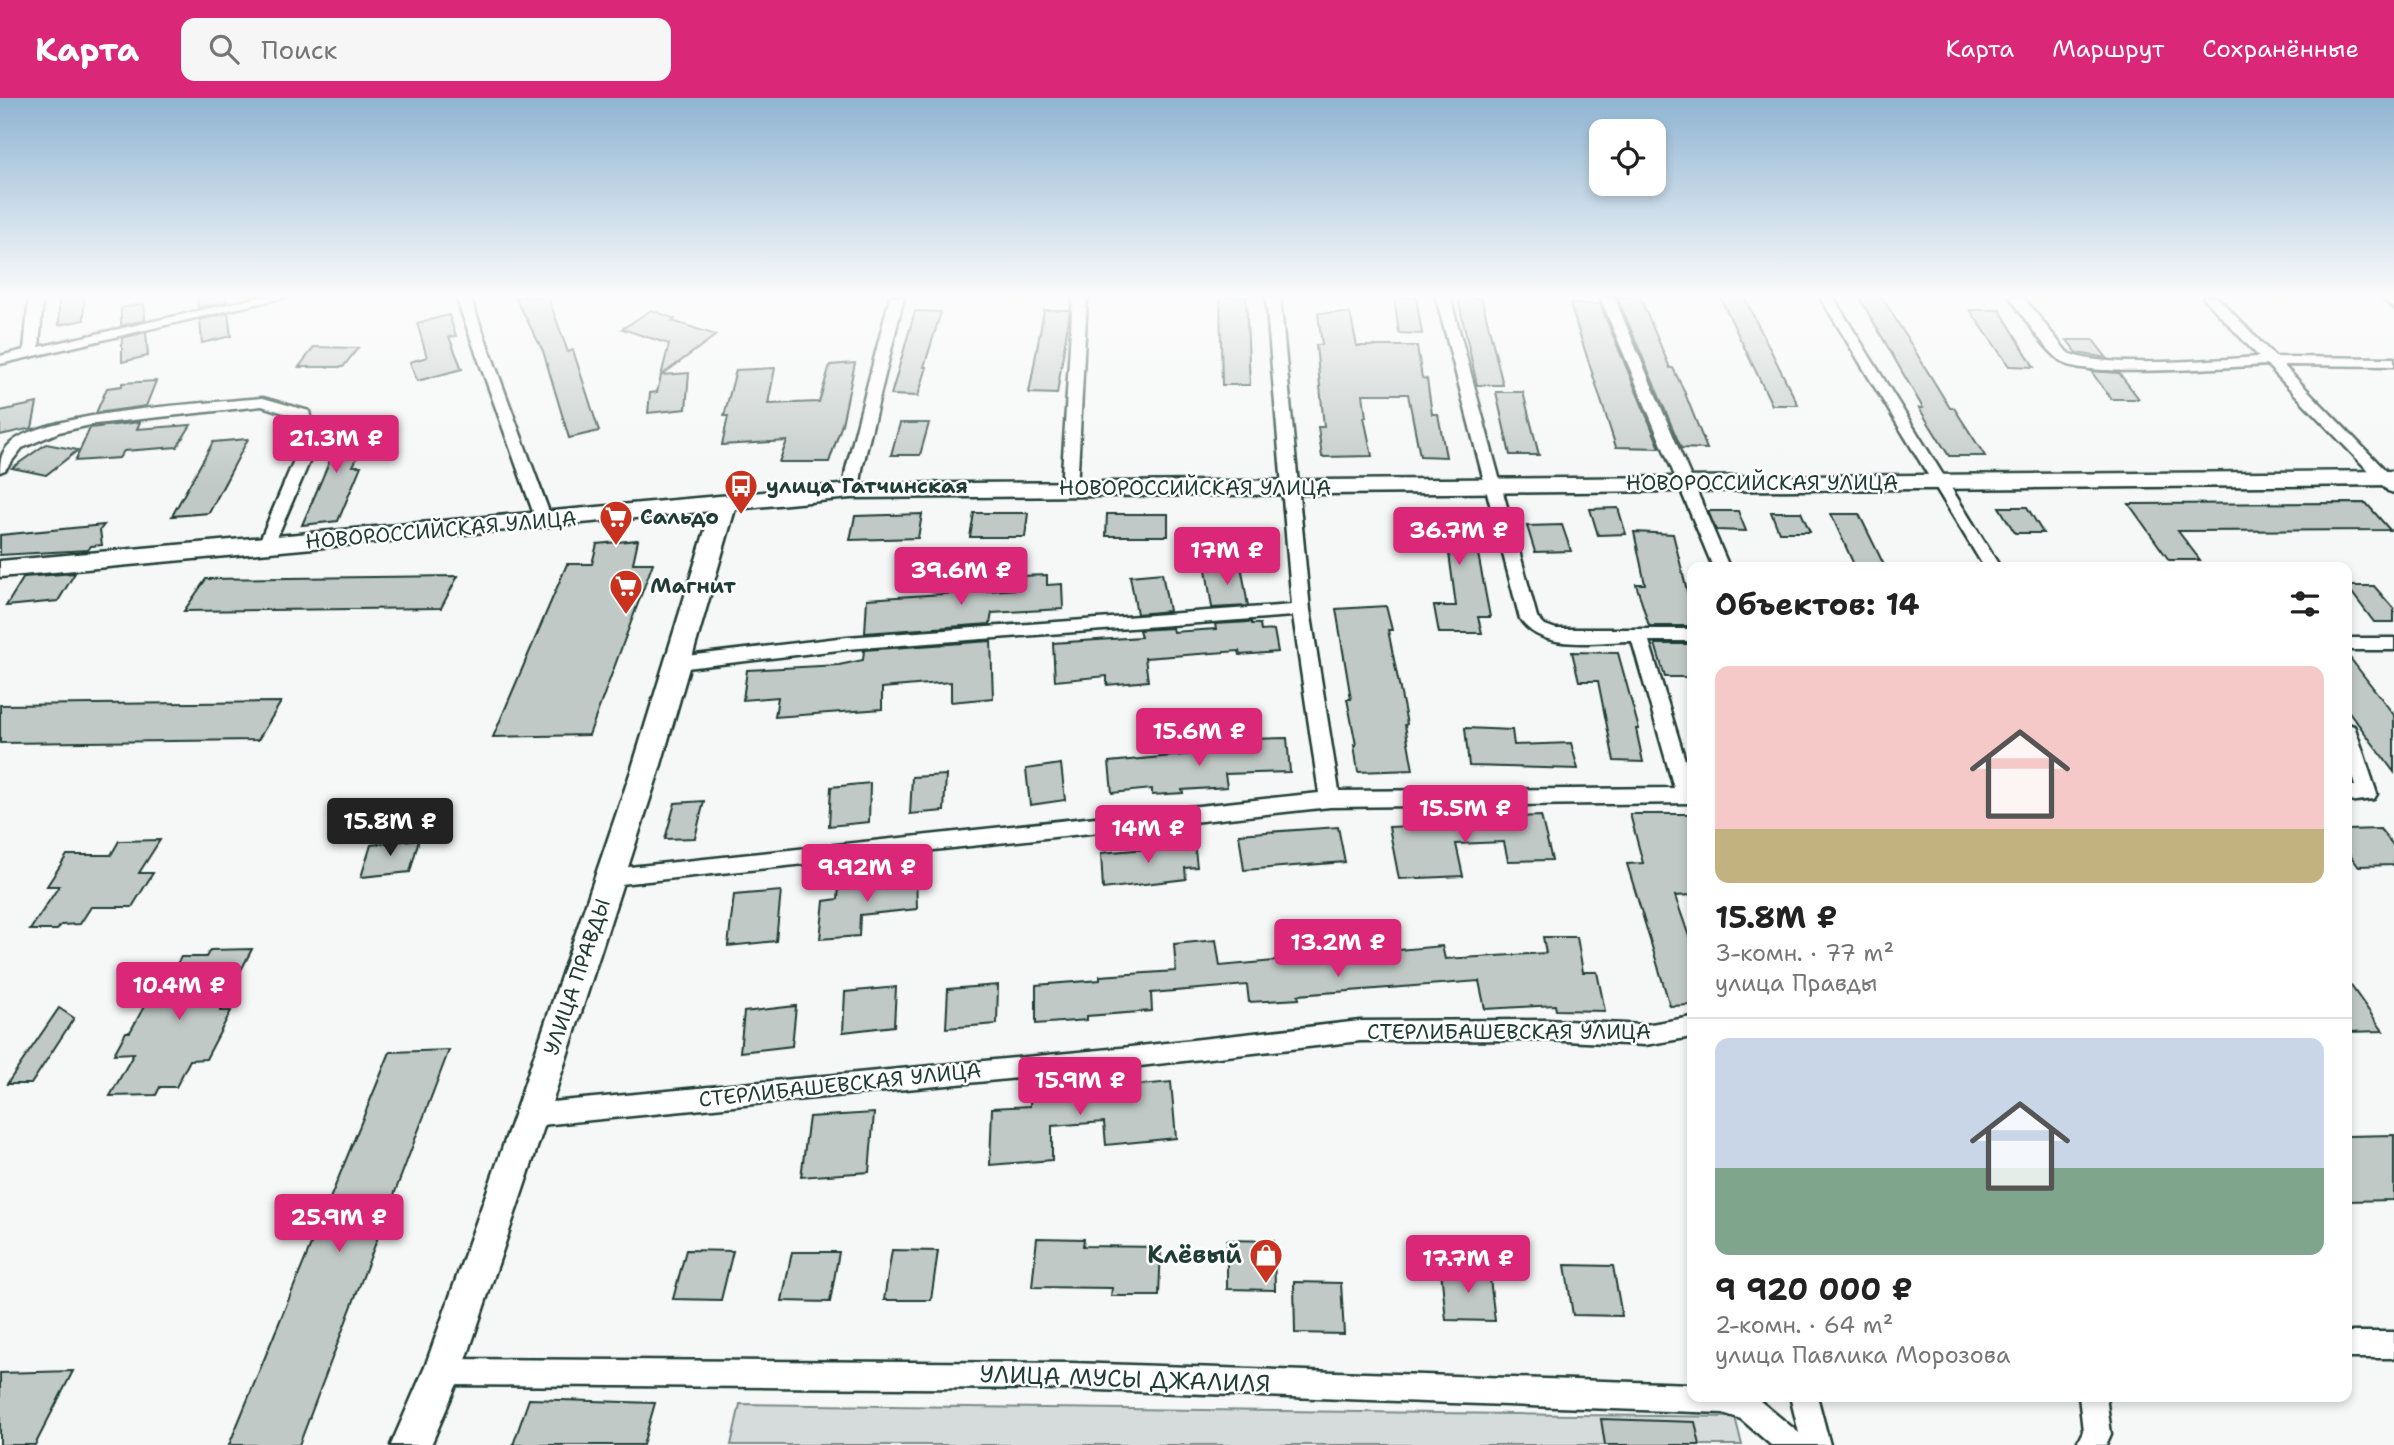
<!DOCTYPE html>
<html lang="ru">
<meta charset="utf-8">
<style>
body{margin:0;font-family:"Shantell Sans",sans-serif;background:#f6f6f6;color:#222;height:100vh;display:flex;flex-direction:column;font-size:26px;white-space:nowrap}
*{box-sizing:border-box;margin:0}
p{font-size:23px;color:#767676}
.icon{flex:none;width:38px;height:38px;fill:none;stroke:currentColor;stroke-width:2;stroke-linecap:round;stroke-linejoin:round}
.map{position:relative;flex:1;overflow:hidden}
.sheet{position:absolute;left:1687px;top:464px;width:665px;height:840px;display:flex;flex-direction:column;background:#fff;border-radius:14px;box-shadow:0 4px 10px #0003}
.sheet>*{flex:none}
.buttons{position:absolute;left:1589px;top:21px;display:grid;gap:14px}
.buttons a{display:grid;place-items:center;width:77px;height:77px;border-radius:14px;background:#fff;box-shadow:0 4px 10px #0003;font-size:35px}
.price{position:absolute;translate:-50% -60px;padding:0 16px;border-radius:7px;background:#db2777;color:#fff;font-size:23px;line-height:46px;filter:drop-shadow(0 2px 4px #0008)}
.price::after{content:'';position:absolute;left:50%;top:42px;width:21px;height:16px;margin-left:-10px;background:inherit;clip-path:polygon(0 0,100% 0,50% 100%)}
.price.selected{background:#222;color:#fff}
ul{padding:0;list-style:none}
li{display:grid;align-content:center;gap:14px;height:371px;padding:0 28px}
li+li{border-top:2px solid #e0e0e0}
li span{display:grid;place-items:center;height:217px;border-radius:14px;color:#555}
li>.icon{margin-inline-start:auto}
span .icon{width:126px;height:126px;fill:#fffc;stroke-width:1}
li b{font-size:30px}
h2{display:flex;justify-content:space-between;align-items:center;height:84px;padding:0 28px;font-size:30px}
header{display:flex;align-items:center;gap:42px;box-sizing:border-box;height:98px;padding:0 35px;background:#db2777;color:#fff}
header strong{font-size:33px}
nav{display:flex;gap:38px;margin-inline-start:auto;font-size:24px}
.search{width:490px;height:63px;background:#f6f6f6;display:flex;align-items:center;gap:18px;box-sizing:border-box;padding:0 24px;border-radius:14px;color:#767676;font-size:26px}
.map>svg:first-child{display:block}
.green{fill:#d6dcdb;stroke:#7a8c88;stroke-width:2}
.building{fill:#c0c9c6;stroke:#1f3d34;stroke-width:2}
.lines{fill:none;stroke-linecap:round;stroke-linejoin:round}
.minor-casing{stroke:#1f3d34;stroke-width:5}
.secondary-casing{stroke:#1f3d34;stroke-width:5}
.minor{fill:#fff;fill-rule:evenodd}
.secondary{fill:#fff;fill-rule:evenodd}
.labels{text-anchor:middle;stroke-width:5;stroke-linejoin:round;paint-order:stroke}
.street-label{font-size:21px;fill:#1f3d34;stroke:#fff}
.poi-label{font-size:21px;font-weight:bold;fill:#1f3d34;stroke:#fff;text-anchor:start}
.near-poi-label{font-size:24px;font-weight:bold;fill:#1f3d34;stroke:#fff;text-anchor:end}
.near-street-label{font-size:24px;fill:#1f3d34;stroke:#fff}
</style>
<header>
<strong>Карта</strong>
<div class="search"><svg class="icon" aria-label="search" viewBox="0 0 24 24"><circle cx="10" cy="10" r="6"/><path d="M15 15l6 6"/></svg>Поиск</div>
<nav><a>Карта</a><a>Маршрут</a><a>Сохранённые</a></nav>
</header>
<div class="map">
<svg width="2394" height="1347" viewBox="0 0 2394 1347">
<rect width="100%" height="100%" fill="#f6f7f7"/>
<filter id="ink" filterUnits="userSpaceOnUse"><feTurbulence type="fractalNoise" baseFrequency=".0143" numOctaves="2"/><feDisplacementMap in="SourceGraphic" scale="14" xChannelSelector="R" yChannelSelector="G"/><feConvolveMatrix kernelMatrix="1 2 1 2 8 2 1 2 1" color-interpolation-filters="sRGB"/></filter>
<g filter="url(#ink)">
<path class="green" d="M740,1306L1735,1319L1742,1347H731Z"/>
<g class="building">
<path d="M59,199H84V222L59,227Z"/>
<path d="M197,199H226L227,204L198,210Z"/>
<path d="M515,199H548L568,254L573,252L599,333L569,340L543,253Z"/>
<path d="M1220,199H1246L1250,287H1222Z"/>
<path d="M1394,199H1416L1422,236L1399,235Z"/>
<path d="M1617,199H1640L1670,270H1673L1684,293L1707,351L1681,350Z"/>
<path d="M1720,199H1744L1798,307H1772Z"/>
<path d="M1859,199H1882L1950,310H1954L1985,358H1949L1919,310H1923Z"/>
<path d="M1458,200L1482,201L1503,287H1477Z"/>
<path d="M144,205L145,222L121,228V210Z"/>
<path d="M1570,206H1600L1660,350L1616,349Z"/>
<path d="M651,212L675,221L672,223L716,237L662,277L689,275L686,311L648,315L650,295L657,294L669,246L622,231Z"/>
<path d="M1044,212H1070L1057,296L1029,295Z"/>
<path d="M1970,212H2000L2034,269L2009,268Z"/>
<path d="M915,213L941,214L924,269H927L918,298L891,297Z"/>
<path d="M228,215L231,238L202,245L200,222Z"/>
<path d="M1318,215H1350L1357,248H1417L1422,280L1427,281L1432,316H1438L1446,359L1420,358L1408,296H1363L1366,319H1364L1372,358L1322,359L1318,329H1324L1316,247H1322Z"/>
<path d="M449,217L456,238L449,239L462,271L417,283L410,264L427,259L417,225Z"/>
<path d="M146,234L148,258L122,264V240Z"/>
<path d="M2067,242H2093L2107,260L2077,255Z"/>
<path d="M314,249L358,250L343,269H299Z"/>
<path d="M855,265L842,326L829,364H779L787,343L722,347L728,318H724L736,272L775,270L768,306L819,304L830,267Z"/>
<path d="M2091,273L2119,275L2139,301H2111Z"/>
<path d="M156,283L146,308L96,315L107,290L122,288V285Z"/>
<path d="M1496,294H1523L1539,357H1510Z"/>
<path d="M37,305L32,330L0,337V313Z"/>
<path d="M140,324L137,331L191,327L177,349L124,353L119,360L75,363L90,330Z"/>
<path d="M900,325H929L920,357H891Z"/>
<path d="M371,332L353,368H361L338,423L302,427L331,360L313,362L325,336Z"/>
<path d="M248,341L209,415L172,418L213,344Z"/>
<path d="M46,346L78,352L46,377L12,370Z"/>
<path d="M2366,405L2390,432L2178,433L2200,462H2169L2129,406Z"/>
<path d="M1999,409H2027L2043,435H2015Z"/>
<path d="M1618,410L1626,436L1598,437L1590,411Z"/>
<path d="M1413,413H1480L1486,440H1475L1490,519H1478L1482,535H1439L1434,508H1456L1447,440H1417Z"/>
<path d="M1708,413H1738L1746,433L1716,432Z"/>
<path d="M1771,414H1801L1810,434H1779Z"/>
<path d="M974,415H1028L1025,439H970Z"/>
<path d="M922,416L918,440L850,442L855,418Z"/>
<path d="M1107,416H1168V438H1106Z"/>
<path d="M1831,416H1859L1885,469H1855Z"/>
<path d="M104,427L100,432L102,447L91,448L88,452L0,457V437Z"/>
<path d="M1562,427L1571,453L1535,454L1527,428Z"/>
<path d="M1634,434L1673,436L1688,497H1692V528H1649L1636,486H1645Z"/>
<path d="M638,442L633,465H653L589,637L493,639L567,466H592L597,446Z"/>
<path d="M1241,467L1248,508L1212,510L1206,471Z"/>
<path d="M75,475L58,503L6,508L24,479Z"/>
<path d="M1162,475L1169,513L1137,516L1130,478Z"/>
<path d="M1047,477V487L1062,486L1063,511L992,515L990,526L865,535L867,501L1018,491L1019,478Z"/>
<path d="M458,478L441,510L184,513L206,481Z"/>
<path d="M2347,488H2374L2394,511V524H2374Z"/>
<path d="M1386,508L1392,532H1388L1407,626L1405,627L1413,672L1358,674L1354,647H1356L1347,601H1351L1336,511Z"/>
<path d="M1251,524L1252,526H1260L1261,533L1274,532L1278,554L1240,557L1239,553L1145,560L1148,583L1107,587V578L1055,583L1053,545L1141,539L1139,532L1172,530L1173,534L1216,531L1215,526Z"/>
<path d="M991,543L993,600L951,604V584L882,590V611L775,619L778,599L743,602L747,572L839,567L863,562L864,552Z"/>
<path d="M1655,546H1692V579H1665Z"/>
<path d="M1572,554L1618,555L1639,631H1636L1643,664L1614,663L1598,583H1579Z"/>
<path d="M2347,556L2394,617V674L2347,611Z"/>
<path d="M281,604L258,642L0,645V607Z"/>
<path d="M1465,630L1512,632L1514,647L1571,645L1578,671L1469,668Z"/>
<path d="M1287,640L1290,674L1225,676L1227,689L1182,692L1183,695L1152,697V691L1112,695L1109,664L1246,651L1245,641Z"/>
<path d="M1061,666L1065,702L1030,707L1026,671Z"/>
<path d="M946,677L944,713L910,716L912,679Z"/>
<path d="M870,685L869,724L829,728L831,689Z"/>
<path d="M704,703L695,740L665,741L675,705Z"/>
<path d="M1630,716H1692V797L1675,798L1692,847V907L1670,908L1627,766L1643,765Z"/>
<path d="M1541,718L1552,762L1508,763L1504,744L1456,746L1463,778L1399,781L1389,729L1487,725L1486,720Z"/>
<path d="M1338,729L1345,764L1244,772L1239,736Z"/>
<path d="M2380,731L2394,748V767L2358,768L2347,753V732Z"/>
<path d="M419,741L410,774L361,779L371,747Z"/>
<path d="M160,742L139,775H153L132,809H91L80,826L61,827L57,832H30L59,788H47L67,757H111L119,743Z"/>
<path d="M1194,743L1197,769L1185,770L1186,781L1103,791L1101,755L1157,750L1156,746Z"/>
<path d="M916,774L917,811L860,817L859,838L820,841L824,803L838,801L839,788L875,786V779Z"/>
<path d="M781,793L776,843L728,848L734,797Z"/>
<path d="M1543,839H1577L1583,874H1597L1605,913L1556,912L1555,907L1485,911L1479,883L1298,897L1299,901L1249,904L1247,887L1151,895L1152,913L1087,918V922L1036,926V887L1100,882V878L1176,873L1174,846L1216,842L1220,868L1442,848L1445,861L1546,855Z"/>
<path d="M252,851L220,913H231L206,961L190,962L176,989H160L156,997L110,998L134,955L114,956L126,934H130L164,873H173L181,859H206L210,852Z"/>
<path d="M2347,882L2383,933L2347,934Z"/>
<path d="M998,887L997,926L946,930L948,891Z"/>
<path d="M896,889L894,928L843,934L845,894Z"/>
<path d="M796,908L792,948L740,954L744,914Z"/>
<path d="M59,910L74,920L31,986H7Z"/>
<path d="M449,952L299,1347H229L390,954Z"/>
<path d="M1080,977V993L1171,984L1176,1040L1106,1047L1104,1024L1052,1028V1062L990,1067L992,1010L1030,1008L1031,981Z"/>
<path d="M874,1015L869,1074L801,1079L809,1019Z"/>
<path d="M2394,1037V1102L2347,1103V1038Z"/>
<path d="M1037,1140L1084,1141L1083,1148L1161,1149L1159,1198H1111L1112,1190L1032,1189Z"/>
<path d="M1227,1142L1274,1143L1275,1192L1227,1191Z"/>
<path d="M686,1152L733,1153L721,1202L673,1201Z"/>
<path d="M892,1152L938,1153L931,1202H884Z"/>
<path d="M792,1154H839L830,1204L782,1203Z"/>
<path d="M1565,1167L1613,1168L1622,1218L1573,1217Z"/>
<path d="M1441,1172H1489L1495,1223L1446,1222Z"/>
<path d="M1294,1184L1341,1185L1344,1236L1295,1235Z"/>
<path d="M73,1273L35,1347H0V1275Z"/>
<path d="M529,1301L655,1305L643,1347H513Z"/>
<path d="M1601,1321L1695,1324L1700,1347H1605Z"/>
</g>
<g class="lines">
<defs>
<g id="minor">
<path d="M29,199H43L39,249L260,199H285L0,266V258L24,252Z"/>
<path d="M456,199H470L552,422L550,426H538L536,422Z"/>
<path d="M890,199H904L862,371L859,393L851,398L843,393L846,371Z"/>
<path d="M1073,199H1087L1077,391L1069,396L1061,391Z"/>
<path d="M1266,199H1280L1310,512L1339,693L1674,690L1632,543C1597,543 1542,555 1520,521L1436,199H1450L1537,519L1545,527L1556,531H1692V543H1649L1692,685V705L1330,709L611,787L604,785L601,779L604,773L611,771L1319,695L1293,518L847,551L678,571L672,570L669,565L672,560L678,559L847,539L1292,507Z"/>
<path d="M1600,199H1614L1729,469H1713Z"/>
<path d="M1820,199H1833L2000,469H1984Z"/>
<path d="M2010,199H2023L2067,254C2095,272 2221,261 2259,259L2203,199H2217L2275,259L2394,260V268L2283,267L2394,381V395L2388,393L2267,267C2231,269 2090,280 2064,265C2046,254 2023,218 2010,199Z"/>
<path d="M2381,199H2394V210Z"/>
<path d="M263,300L309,313L316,348L272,451H260L258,447L300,348L297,319L262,308L95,326L59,334L22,350L5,372L0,374C0,362 1,354 11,345C46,313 210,305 263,300Z"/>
<rect x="2347" y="540" width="47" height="12"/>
<path d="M2347,626L2354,628L2356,633L2377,696L2374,701L2347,704V688H2355L2347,662Z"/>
<path d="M1692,919V939L1645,947L1546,942L1360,943L1131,969L531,1028L523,1025L519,1017L523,1009L531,1006L1131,949L1360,923L1546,922L1645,927Z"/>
<rect x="2347" y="1234" width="47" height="26"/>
<path d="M443,1261L1071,1265L1692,1286V1298H1754L1799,1335L1790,1298H1817L1830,1347H1771L1741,1321L1723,1315L1071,1291L443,1287L434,1283L430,1274L434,1265Z"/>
<path d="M2079,1298H2106L2111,1336L2106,1347H2076L2083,1333Z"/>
</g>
<path id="secondary" d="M2394,373V387L851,400L735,411L660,670L548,1017L462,1274L431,1347H391L425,1269L514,1017L632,670L711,413L0,479V463L851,386Z"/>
</defs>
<use href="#minor" class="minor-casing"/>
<use href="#secondary" class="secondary-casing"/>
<use href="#minor" class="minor"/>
<use href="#secondary" class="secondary"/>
</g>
</g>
<linearGradient id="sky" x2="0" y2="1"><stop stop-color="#8fb4d2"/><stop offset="0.51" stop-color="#fbfbfb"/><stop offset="1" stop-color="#fbfbfb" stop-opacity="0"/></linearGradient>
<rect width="2394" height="388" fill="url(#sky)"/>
<defs>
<symbol id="bus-pin" viewBox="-11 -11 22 30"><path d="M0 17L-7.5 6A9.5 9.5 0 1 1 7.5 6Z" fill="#c8321e" stroke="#fff"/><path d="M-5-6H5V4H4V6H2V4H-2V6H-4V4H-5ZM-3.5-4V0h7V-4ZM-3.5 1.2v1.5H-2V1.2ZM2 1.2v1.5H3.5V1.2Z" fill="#fff"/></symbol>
<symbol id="supermarket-pin" viewBox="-11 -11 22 30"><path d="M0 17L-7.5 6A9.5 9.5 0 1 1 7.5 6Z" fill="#c8321e" stroke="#fff"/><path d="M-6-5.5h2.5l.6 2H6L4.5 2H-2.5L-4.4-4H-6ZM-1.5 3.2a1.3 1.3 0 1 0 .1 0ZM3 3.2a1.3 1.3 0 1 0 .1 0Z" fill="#fff"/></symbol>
<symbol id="shop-pin" viewBox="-11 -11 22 30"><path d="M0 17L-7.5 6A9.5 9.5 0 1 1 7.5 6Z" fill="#c8321e" stroke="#fff"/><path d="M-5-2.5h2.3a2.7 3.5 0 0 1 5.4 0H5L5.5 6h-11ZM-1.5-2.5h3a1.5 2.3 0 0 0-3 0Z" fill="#fff"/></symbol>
</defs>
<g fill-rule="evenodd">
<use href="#bus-pin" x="722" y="369" width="38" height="52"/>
<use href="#supermarket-pin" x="597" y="400" width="38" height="52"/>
<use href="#supermarket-pin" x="607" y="469" width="38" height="52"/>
<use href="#shop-pin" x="1247" y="1138" width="38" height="52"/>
</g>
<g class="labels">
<g class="street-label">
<text x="1762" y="392">НОВОРОССИЙСКАЯ УЛИЦА</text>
<text x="1195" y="397">НОВОРОССИЙСКАЯ УЛИЦА</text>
<text transform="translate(441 432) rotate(-5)" y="7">НОВОРОССИЙСКАЯ УЛИЦА</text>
<text transform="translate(577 879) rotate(-71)" y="7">УЛИЦА ПРАВДЫ</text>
<text x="1509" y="941">СТЕРЛИБАШЕВСКАЯ УЛИЦА</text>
<text transform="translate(840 987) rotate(-6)" y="7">СТЕРЛИБАШЕВСКАЯ УЛИЦА</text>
</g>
<g class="poi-label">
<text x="766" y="395">улица Гатчинская</text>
<text x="640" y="426">Сальдо</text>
<text x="650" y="495">Магнит</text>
</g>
<g class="near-poi-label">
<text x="1242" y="1165">Клёвый</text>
</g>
<g class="near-street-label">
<text transform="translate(1125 1281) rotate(2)" y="8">УЛИЦА МУСЫ ДЖАЛИЛЯ</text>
</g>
</g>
</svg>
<div class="buttons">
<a><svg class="icon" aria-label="locate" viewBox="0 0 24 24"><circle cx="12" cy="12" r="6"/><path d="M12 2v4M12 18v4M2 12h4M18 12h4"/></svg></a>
</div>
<b class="price" style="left:336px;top:377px">21.3M ₽</b>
<b class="price" style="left:1459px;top:469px">36.7M ₽</b>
<b class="price" style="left:1227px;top:489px">17M ₽</b>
<b class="price" style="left:961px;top:509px">39.6M ₽</b>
<b class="price" style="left:1199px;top:670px">15.6M ₽</b>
<b class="price" style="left:1465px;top:747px">15.5M ₽</b>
<b class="price selected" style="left:390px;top:760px">15.8M ₽</b>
<b class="price" style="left:1148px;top:767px">14M ₽</b>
<b class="price" style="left:867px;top:806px">9.92M ₽</b>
<b class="price" style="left:1338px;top:881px">13.2M ₽</b>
<b class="price" style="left:179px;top:924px">10.4M ₽</b>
<b class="price" style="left:1080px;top:1019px">15.9M ₽</b>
<b class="price" style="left:339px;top:1156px">25.9M ₽</b>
<b class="price" style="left:1468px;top:1197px">17.7M ₽</b>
<section class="sheet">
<h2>Объектов: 14<svg class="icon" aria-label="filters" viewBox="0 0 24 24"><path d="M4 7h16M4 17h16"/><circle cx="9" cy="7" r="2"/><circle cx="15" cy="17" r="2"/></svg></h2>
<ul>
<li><span style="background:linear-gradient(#f6c9c9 75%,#c2b280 0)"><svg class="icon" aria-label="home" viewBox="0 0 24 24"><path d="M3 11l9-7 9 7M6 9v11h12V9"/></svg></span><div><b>15.8M ₽</b><p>3-комн. · 77 m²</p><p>улица Правды</p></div></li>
<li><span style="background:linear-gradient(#c9d6e8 60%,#7fa58c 0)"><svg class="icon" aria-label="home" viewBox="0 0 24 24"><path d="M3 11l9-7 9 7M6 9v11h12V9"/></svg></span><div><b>9 920 000 ₽</b><p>2-комн. · 64 m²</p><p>улица Павлика Морозова</p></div></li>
</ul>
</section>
</div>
